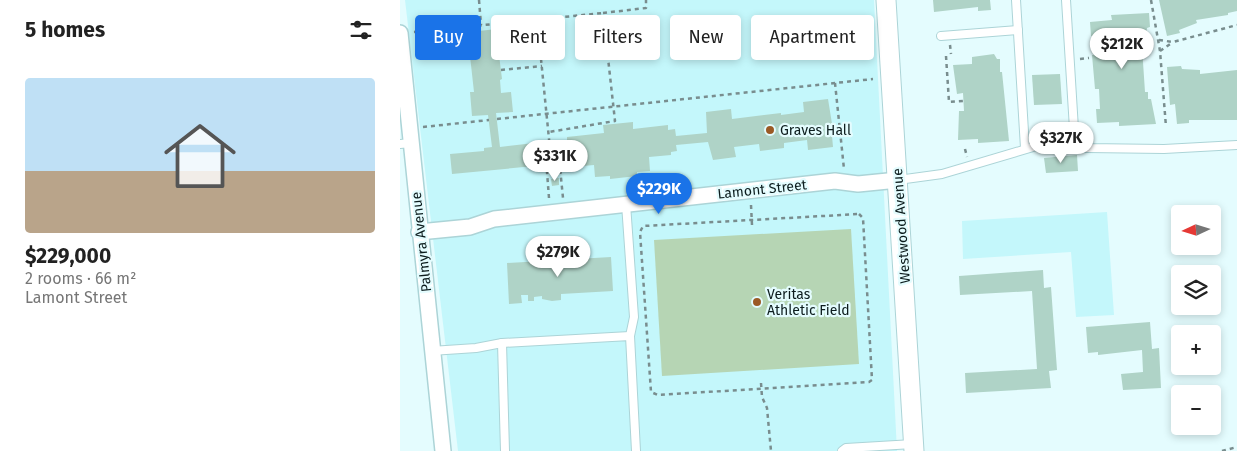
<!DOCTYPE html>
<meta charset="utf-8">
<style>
body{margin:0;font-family:"Fira Sans",sans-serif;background:#f6f6f6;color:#222;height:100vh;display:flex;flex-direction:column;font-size:19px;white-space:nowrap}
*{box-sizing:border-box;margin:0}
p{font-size:16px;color:#767676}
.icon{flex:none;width:28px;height:28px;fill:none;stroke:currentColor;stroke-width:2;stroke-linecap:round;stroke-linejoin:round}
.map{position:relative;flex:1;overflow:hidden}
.details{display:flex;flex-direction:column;background:#fff;width:400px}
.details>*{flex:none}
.guide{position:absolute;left:15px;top:15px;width:475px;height:45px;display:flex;gap:10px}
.needle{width:32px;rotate:266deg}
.fabs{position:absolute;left:771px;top:205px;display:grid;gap:10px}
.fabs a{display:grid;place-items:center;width:50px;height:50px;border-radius:5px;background:#fff;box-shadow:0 2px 8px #0003;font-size:25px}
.price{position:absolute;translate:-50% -42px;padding:0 11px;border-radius:18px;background:#fff;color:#222;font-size:16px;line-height:32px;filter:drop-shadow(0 1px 2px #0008)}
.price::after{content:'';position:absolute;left:50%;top:30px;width:15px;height:11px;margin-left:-8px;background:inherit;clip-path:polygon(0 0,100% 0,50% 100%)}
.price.selected{background:#1a73e8;color:#fff}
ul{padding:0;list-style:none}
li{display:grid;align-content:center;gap:10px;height:265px;padding:0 25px}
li+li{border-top:1px solid #e0e0e0}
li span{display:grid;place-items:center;height:155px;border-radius:5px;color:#555}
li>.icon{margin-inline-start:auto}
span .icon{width:90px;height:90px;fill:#fffc;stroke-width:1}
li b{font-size:21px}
h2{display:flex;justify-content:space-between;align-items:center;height:60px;padding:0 25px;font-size:21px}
.tag{padding:0 18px;border-radius:5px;background:#fff;box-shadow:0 2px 8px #0003;font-size:18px;line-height:45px}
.tag.selected{background:#1a73e8;color:#fff}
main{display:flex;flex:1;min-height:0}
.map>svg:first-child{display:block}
.built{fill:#c4f7fb}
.green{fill:#b6d5b4}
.building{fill:#afd3c7}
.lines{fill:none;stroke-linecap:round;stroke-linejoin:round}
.service-casing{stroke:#acd4d7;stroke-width:10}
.minor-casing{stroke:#acd4d7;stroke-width:18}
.tertiary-casing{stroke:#acd4d7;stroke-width:21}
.path{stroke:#798d8e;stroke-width:2.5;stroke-dasharray:4 4;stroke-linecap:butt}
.service{stroke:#fff;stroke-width:8}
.minor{stroke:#fff;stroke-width:15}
.tertiary{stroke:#fff;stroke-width:19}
.poi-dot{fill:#9b5a25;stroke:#e4fcfe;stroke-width:2}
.labels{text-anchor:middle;stroke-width:4.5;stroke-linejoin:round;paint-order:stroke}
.poi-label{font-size:14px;fill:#0c1c1d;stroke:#e4fcfe;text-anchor:start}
.street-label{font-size:14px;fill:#0c1c1d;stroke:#e4fcfe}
</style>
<main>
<section class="details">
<h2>5 homes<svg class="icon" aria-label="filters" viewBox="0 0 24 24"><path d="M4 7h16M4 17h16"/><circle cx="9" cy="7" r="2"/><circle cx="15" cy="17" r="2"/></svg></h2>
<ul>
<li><span style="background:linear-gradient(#bfe0f5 60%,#b9a48a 0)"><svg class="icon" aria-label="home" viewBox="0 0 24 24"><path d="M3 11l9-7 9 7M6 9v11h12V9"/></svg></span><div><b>$229,000</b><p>2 rooms · 66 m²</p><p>Lamont Street</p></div></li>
</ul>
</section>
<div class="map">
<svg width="837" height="451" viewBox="0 0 837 451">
<rect width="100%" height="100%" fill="#e4fcfe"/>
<g class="built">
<path d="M5,0H474L497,451H58Z"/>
<path d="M707,212L714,315L676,317L671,252L563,259L562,221Z"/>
</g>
<path class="green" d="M451,229L459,364L262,376L254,240Z"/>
<g class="building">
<path d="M533,0H590L591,10L578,11V7L534,12Z"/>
<path d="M759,0H837V11L828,13V15L796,20L797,23L779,30L780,33L767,36Z"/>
<path d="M749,13L750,27L747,28L745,46L742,47L745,92H748V99H751L756,124L719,126V122L697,123L696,109H700L699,89H695L692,55H696L695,36H691L690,22L712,20L711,15Z"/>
<path d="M105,28L106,46L98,47L102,79L100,80L101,93L111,92L113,112L96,113L100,147L143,142V150L162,148V142L167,141V137L204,133L203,125L233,122V129L268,125V130L275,129L276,136L307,133L306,112L331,109L332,119L381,113V115L404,112L403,102L428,99L434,136H432L433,147L408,150L407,140L384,143V148L360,151L359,144L334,147L336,157L313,160L308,142L276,145L277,151L271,152V155L249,157L250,171L237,172V176L210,179V176L195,177L194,165L172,167V161L164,162L163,156L144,158L145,165L52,174L50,154L84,151V148L92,147L88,115L72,116L70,92H74L70,56L64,57L62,33Z"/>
<path d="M594,54L597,59H600V72H602L609,141L578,143V139L558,140L559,111H564L563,93L557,94L553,65L572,64V57Z"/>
<path d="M781,66L782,69L800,70V74L837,70V120H789V123L777,124L775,104L770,105L767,67Z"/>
<path d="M660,74L662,104L634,105L632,75Z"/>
<path d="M677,155L678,171L646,173L644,158Z"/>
<path d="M159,178V185L152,186L151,179Z"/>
<path d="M211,257L213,291L161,294V300L152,301L142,299V296L134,297V301H128V295H121L122,303L109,304L107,263Z"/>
<path d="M643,270L644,288L651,287L657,370L649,371L651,388L566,393L565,373L637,369L632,291L560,295L559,276Z"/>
<path d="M750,322L752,349L759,348L761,388L723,390L721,374L743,372L742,350L698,355V352L688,353L686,327Z"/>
</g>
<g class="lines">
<defs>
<g id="service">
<path d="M616,0L625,148"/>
<path d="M666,0L675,145"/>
<path d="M541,36L618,30"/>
<path d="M0,144L11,143"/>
<path d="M498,180L542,174L640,145L668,144L687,148L764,149L837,145"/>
<path d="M226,204L234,317L230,336"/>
<path d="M102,343L105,451"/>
<path d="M31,351L76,348L102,343L230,336L236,451"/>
<path d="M442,451L446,448L513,444"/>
</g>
<g id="minor">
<path d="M0,33L43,451"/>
<path d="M19,232L70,227L94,219L435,181L458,184L498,180"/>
</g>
<path id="tertiary" d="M486,0L514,451"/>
</defs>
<use href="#service" class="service-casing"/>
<use href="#minor" class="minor-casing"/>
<use href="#tertiary" class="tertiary-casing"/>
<g class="path">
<path d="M79,0L81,25"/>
<path d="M751,0L760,51L766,127"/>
<path d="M203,13L246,8V0"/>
<path d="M137,19L150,149"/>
<path d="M14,32L203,13L215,121L149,132"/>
<path d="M759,40L773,42L837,25"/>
<path d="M550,45L551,54"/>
<path d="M760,51L773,42"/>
<path d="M546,56L549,102L563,101"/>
<path d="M680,59L689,58"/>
<path d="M101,70L142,66"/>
<path d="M435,83L444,169"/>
<path d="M97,119L473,79"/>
<path d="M23,127L89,120"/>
<path d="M565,149L567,157"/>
<path d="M240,182V190"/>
<path d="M149,198L146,159L159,158L163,198"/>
<path d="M351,205L352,225"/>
<path d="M459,214L463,218L472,380L469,382L258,395L251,392L240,232L243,226Z"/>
<path d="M361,383L362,397L367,408L371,451"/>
<path d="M822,451L837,447"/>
</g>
<use href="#service" class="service"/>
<use href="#minor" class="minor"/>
<use href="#tertiary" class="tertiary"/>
</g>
<g class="poi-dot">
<circle cx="370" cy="130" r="5"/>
<circle cx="357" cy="302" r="5"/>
</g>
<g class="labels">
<g class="poi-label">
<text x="380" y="135">Graves Hall</text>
<text x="367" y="299">Veritas<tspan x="367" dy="16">Athletic Field</tspan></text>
</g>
<g class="street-label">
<text transform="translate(362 189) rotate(-6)" y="5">Lamont Street</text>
<text transform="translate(501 226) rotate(-94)" y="5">Westwood Avenue</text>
<text transform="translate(21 242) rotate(-96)" y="5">Palmyra Avenue</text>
</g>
</g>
</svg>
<div class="fabs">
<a><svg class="needle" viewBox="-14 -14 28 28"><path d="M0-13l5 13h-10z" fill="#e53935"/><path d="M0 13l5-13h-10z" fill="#767676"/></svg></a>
<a><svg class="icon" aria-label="layers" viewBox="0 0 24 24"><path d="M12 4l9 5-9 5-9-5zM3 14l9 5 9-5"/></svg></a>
<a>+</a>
<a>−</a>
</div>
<b class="price" style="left:722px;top:70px">$212K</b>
<b class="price" style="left:661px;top:164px">$327K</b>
<b class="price" style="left:155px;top:182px">$331K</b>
<b class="price selected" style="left:259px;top:215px">$229K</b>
<b class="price" style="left:158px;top:278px">$279K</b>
<div class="guide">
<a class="tag selected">Buy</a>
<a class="tag">Rent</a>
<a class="tag">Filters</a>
<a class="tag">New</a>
<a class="tag">Apartment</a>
</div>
</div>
</main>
